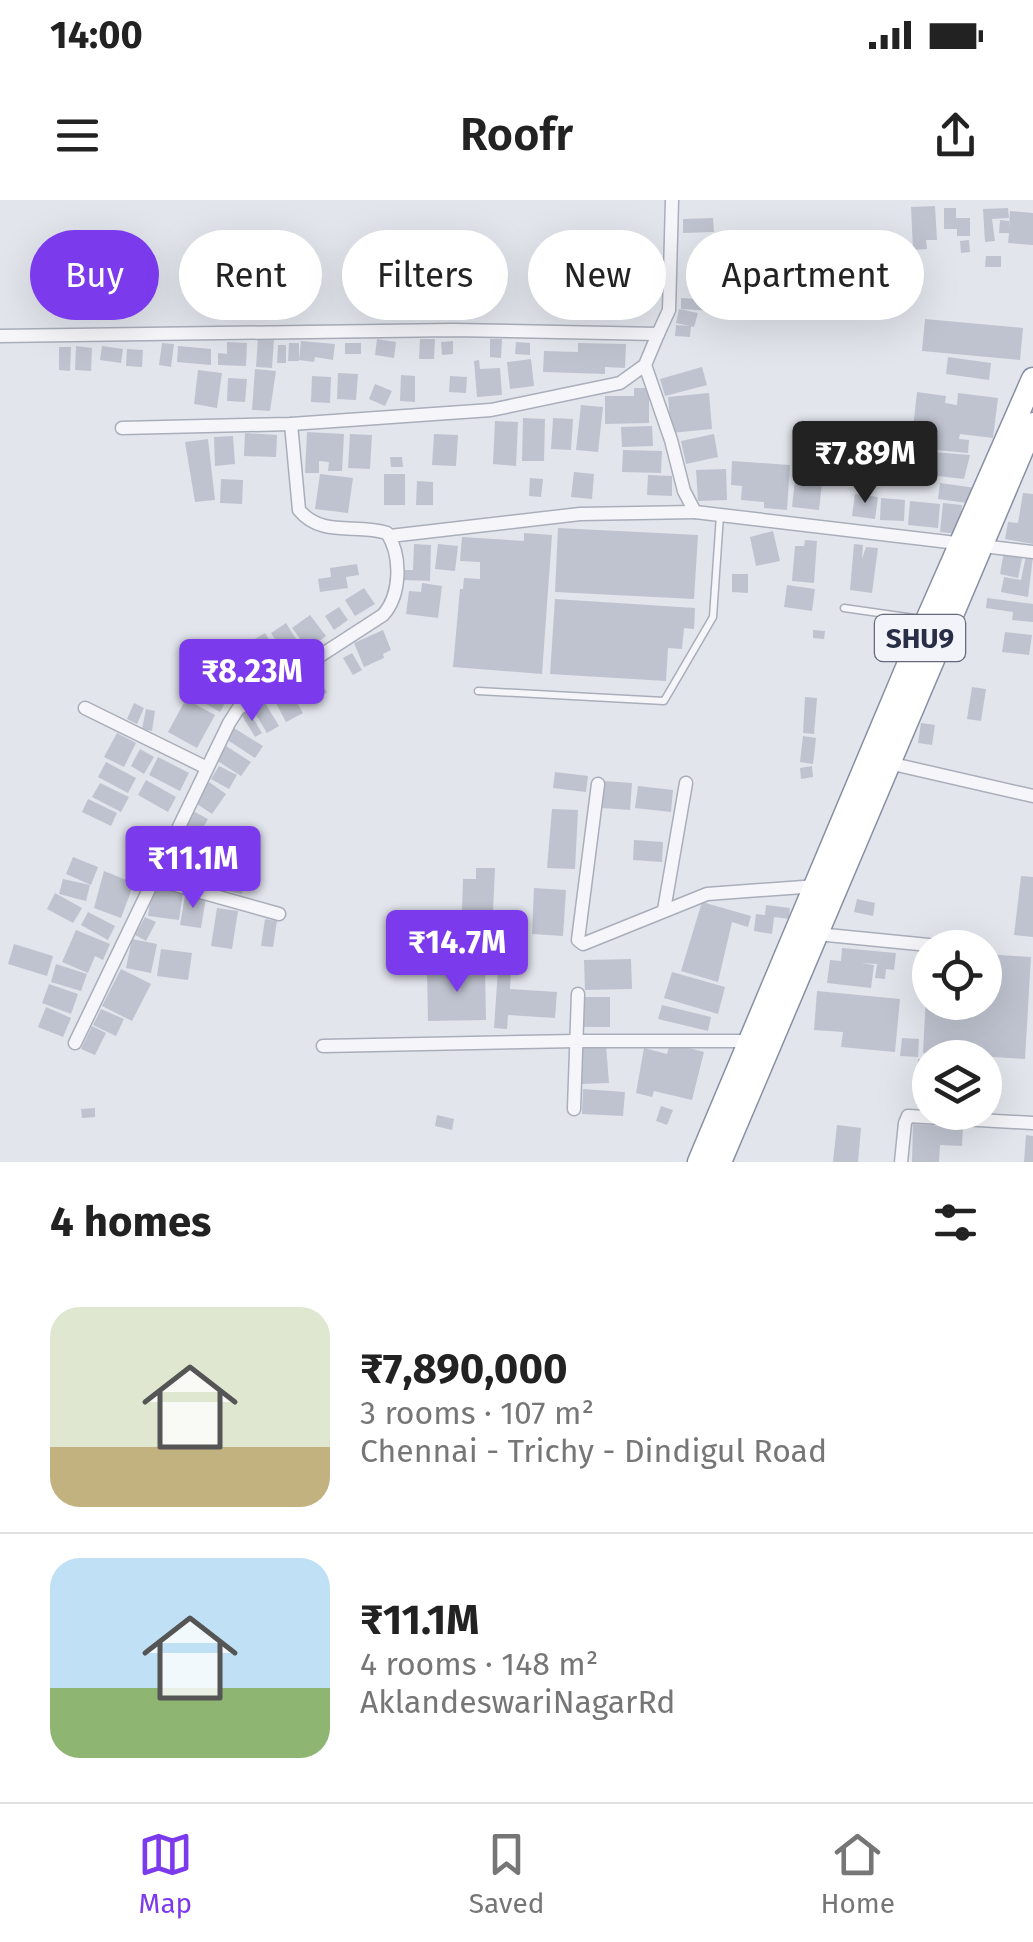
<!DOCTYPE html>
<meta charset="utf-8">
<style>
body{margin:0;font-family:"Fira Sans",sans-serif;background:#f2f2f2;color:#222;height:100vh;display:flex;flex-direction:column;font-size:38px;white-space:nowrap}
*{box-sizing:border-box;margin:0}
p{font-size:32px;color:#767676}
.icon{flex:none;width:55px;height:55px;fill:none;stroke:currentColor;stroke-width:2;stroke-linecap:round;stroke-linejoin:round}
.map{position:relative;height:962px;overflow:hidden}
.side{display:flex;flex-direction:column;background:#fff;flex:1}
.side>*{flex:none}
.top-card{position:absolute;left:30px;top:30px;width:975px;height:90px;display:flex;gap:20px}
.controls{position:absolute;left:912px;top:730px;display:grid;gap:20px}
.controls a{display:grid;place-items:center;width:90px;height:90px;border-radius:50%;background:#fff;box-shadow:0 10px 40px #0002;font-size:50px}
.price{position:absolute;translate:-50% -85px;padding:0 22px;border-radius:10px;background:#7c3aed;color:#fff;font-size:32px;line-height:65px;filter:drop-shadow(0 2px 5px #0008)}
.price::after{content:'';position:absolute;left:50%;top:60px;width:30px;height:22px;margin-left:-15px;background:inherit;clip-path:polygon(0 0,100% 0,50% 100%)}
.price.on{background:#222;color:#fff}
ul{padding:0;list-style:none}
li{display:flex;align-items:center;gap:30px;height:250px;padding:0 50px}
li+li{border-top:2px solid #e0e0e0}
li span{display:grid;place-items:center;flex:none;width:280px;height:200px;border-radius:30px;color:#555}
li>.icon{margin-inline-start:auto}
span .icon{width:120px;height:120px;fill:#fffc;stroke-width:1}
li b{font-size:42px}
h2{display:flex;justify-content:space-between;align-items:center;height:120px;padding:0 50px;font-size:42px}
.chip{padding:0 35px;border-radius:45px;background:#fff;box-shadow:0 10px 40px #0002;font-size:35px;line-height:90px}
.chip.on{background:#7c3aed;color:#fff}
.status{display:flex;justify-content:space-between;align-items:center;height:70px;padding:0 50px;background:#fff;direction:ltr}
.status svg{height:28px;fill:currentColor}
header{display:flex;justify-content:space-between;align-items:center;height:130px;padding:0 50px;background:#fff;font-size:45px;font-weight:600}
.menu{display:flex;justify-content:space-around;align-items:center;height:140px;border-top:2px solid #e0e0e0;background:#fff;font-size:28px;color:#767676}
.menu a{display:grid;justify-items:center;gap:5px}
.menu .on{color:#7c3aed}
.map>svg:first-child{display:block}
.building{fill:#bfc3cf}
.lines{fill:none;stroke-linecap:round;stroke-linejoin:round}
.lane-casing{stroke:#aaaeba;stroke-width:9}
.street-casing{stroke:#aaaeba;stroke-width:15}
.highway-casing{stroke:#888fa4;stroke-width:25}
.lane{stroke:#f6f6fa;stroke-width:6}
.street{stroke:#f6f6fa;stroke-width:12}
.highway{stroke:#fff;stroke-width:22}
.labels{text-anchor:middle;stroke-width:8;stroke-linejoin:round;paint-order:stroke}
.shield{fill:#f2f4f9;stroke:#65697c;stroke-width:2.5}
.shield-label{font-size:28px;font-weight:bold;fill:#282e46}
</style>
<div class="status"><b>14:00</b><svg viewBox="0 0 49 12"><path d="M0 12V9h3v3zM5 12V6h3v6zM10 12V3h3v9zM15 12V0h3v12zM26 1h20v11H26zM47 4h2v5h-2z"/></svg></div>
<header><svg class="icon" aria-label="menu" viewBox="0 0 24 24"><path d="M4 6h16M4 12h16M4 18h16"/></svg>Roofr<svg class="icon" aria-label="share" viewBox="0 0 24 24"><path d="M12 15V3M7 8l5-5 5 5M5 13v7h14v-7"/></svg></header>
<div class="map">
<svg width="1033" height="962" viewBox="0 0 1033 962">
<rect width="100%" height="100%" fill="#e2e5ec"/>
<g class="building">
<path d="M935,6L937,40H926L927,49L913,50L911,7Z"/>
<path d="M944,8H956V18H970V36H957V29H944Z"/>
<path d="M1008,8L1009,18L992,19L995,41L985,42L983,9Z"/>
<path d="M1010,11L1033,13V45L1008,43L1009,33H999L1000,20L1009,21V28Z"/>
<path d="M713,18L714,32L683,33V19Z"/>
<path d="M969,40L970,52L961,53L960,41Z"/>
<path d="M986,56H1001V67H985Z"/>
<path d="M681,98L728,101L727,112L681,109Z"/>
<path d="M679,109L698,113L694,127L676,123Z"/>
<path d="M925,119L1023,128L1020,160L922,151Z"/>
<path d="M676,125L691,126L690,137L675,136Z"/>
<path d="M258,138L274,139L272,168L256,167Z"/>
<path d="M377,139L396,142L394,158L375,155Z"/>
<path d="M420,139H435L434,159H419Z"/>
<path d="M490,139H502L501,158L490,157Z"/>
<path d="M301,141L335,144L333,160L315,157L314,162L299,160Z"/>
<path d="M453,141V154L442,155L441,142Z"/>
<path d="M227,142L247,143L246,166L218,165V153L227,154Z"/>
<path d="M516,142L530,143V155L515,154Z"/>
<path d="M162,143L174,144L171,167L159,165Z"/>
<path d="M289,143H299V161H288Z"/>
<rect x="345" y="143" width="16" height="11"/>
<path d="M578,143L626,144L625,168L605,167V174L543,172L544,151L578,152Z"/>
<path d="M278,145H286V163H277Z"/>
<path d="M76,146L92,148L91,171L75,170Z"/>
<path d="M102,146L123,149L121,163L100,160Z"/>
<path d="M178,146L211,149V165L177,162Z"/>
<path d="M59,147H71L70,171L59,170Z"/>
<path d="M127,149L143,150L142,167L126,166Z"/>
<path d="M948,157L991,163L989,180L946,174Z"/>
<path d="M531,159L534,186L510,189L507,162Z"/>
<path d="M479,160L480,169L500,168L502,195L477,197L474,161Z"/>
<path d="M702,167L707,185L665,196L660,179Z"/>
<path d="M255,169L276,171L270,211L252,210Z"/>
<path d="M198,170L222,173L217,208L194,204Z"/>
<path d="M338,173L358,174L356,200L337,199Z"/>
<path d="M401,175L415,176V202L400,201Z"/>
<path d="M312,176L331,177L330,203L311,202Z"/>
<path d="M450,176L467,177L466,193L449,192Z"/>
<path d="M228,178L247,179L245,202L227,201Z"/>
<path d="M375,184L392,191L385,206L369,199Z"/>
<path d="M634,188H649V223L605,224V196H634Z"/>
<path d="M917,192L946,196L945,203L957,205L958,193L998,198L993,238L960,234L959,239L969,240L968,253L936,250L938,232L913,229Z"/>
<path d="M709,193L712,229L671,233L668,197Z"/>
<path d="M581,205L603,207L598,252L576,250Z"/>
<path d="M523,218L545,219L544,261H522Z"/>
<path d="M553,218L573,219L571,250L551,249Z"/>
<path d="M495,221L518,222L516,266L493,264Z"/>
<path d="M652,226L653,246L622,247L621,227Z"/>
<path d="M307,232L344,234L342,271H328L329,262L319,261V273H305Z"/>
<path d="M245,233L277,235L276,257L244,256Z"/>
<path d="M350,234L372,235L370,269L348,268Z"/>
<path d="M434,234L458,235L456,266L432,265Z"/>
<path d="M714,234L718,257L686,264L681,241Z"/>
<path d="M233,236L235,264L215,266L214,237Z"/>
<path d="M208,239L215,300L195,302L185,242Z"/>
<path d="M623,250L662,251L661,273L622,272Z"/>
<path d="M919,251L970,255L964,279L911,273L912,262H917Z"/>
<path d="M390,257H402L403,267H391Z"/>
<path d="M732,261L790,265L787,310L764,308V302L741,300L742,286L731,285Z"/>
<path d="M797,262L824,265L819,310L792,307Z"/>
<path d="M726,269L727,300L698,301L696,270Z"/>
<path d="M574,272L594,274L592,299L571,297Z"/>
<path d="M320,274L353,278L348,313L315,309Z"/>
<rect x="384" y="274" width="21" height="31"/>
<path d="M648,275L672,276V296L647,295Z"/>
<path d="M530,278L543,279L541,297L529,296Z"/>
<path d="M221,279L243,280L242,304L220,303Z"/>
<path d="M417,281L433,282V305H416Z"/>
<path d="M940,283L976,288L974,304L938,299Z"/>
<path d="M1023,293L1033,294V344L1005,339L1008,322L1018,323Z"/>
<path d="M855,294L878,297L875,319L852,316Z"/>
<path d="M881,298L905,300L904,321L880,320Z"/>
<path d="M910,301L940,304L938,328L908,325Z"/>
<path d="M943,303L962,305L959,334L940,332Z"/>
<path d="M558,328L698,335L694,399L555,392Z"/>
<path d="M773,331L780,361L756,366L750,337Z"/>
<path d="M524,333L552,335L542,474L453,467L460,389H463L464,378L480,379V362L460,361L462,337L524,341Z"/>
<path d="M805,340L817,341L814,383L792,381L795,346H804Z"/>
<path d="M414,344L431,345L430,381L404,380L405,370H413Z"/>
<path d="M438,344L458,346L455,371L435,369Z"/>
<path d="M854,344L863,345L862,359L866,347L878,348L872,393L850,390Z"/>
<path d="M1004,351L1023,354L1018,378L1000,374Z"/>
<path d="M1026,355L1033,357L1028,397L1001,392L1004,377L1021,380Z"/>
<path d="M357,364L359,375L346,377L348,388L320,392L318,379L331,377L330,368Z"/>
<path d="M732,374H748V393L732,392Z"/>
<path d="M422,383L442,386L438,418L406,414L409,391L421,392Z"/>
<path d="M787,385L815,389L812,411L784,407Z"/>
<path d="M364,388L375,404L355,416L345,400Z"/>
<path d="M987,398L1033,404V422L1012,420L1013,412L986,408Z"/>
<path d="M555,399L695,408L694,429L684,428L682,449L668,448L666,481L550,474Z"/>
<path d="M339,407L348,420L334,430L325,416Z"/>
<path d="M310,415L326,436L308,449L292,428Z"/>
<path d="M286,423L303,450L288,459L271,433Z"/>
<path d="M383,430L391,450L383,454L384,458L364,467L354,443Z"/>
<path d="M813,430L825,431L824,439L813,438Z"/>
<path d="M1005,432L1032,435L1029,455L1002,452Z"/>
<path d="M265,433L283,462L268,471L250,442Z"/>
<path d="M352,453L362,470L353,475L343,458Z"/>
<path d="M250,454L263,475L249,484L236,462Z"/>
<path d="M228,462L243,486L230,494L216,470Z"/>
<path d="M308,469L327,492L313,503L294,480Z"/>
<path d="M203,478L230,494L220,512L192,496Z"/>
<path d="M287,485L303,513L286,522L271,494Z"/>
<path d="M972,487L986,489L981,521L967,519Z"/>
<path d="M805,497L817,498L814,534L803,533Z"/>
<path d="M186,499L215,515L197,548L168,532Z"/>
<path d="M264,501L279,526L267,533L252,508Z"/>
<path d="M134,503L144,508L137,524L127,519Z"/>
<path d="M146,509L155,511L152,531L142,529Z"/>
<path d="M248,510L262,533L255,537L241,514Z"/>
<path d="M921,523L935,525L932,545L918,543Z"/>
<path d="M234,528L263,546L255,558L226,539Z"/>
<path d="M117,533L136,543L124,567L104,557Z"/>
<path d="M803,536L816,538L813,564L800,562Z"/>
<path d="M226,546L251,562L241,576L216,560Z"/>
<path d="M140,549L154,557L144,574L131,566Z"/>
<path d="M158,557L189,573L180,591L149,575Z"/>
<path d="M106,562L136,578L128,593L98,577Z"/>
<path d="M219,566L237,575L229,589L211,579Z"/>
<path d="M812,566L813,577L801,579L800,568Z"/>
<path d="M555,572L588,576L586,592L553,588Z"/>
<path d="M146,580L176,597L168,612L138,595Z"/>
<path d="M604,581L632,583L630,610L602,608Z"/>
<path d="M209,582L226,594L212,614L194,602Z"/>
<path d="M100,583L129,597L121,612L92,597Z"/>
<path d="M638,586L673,590L671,612L635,608Z"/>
<path d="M88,599L117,613L111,626L82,612Z"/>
<path d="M552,609L578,610L575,669L547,668Z"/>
<path d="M193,611L208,619L190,650L175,642Z"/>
<path d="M634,640L663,642L662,662L633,660Z"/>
<path d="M73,657L98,667L91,685L66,674Z"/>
<path d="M225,657L248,661L242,694L219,689Z"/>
<path d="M476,668H495L493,712L462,711L463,679H476Z"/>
<path d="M104,671L134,683L121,718L94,708Z"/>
<path d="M1021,676L1033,677V737L1014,735Z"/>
<path d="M63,679L90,685L86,701L59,694Z"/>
<path d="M152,688L183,692L179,720L148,716Z"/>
<path d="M534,688L566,690L563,736L532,734Z"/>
<path d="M55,693L82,708L73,723L47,709Z"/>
<path d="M185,695L206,697L201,728L180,725Z"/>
<path d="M857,699L875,703L873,716L854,712Z"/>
<path d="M702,702L751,716L748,727L732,722L718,782L681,771Z"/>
<path d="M766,705L790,708L789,719L774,717L772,734L754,731L756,714L765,715Z"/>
<path d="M217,708L238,711L232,749L211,746Z"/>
<path d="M88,712L115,726L108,740L81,725Z"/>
<path d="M145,717L156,722L146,741L135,735Z"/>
<path d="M265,719L277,721L273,747L261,746Z"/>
<path d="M76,730L110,744L103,760L95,756L88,773L62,762Z"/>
<path d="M132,739L157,744L151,773L126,768Z"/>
<path d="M14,744L53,756L47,776L8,764Z"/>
<path d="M842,748L896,753L894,770L886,769L885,779L875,778L877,764L861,763L874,765L871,788L827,783L830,760L841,761Z"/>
<path d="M161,749L192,753L188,780L157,776Z"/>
<path d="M985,754L1031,757L1025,859L923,853L927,776H930V802H985Z"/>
<path d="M631,759L632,789L585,790L584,760Z"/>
<path d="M56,764L87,774L81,791L51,782Z"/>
<path d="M485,768L486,820L428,821L427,770Z"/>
<path d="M121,769L151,784L132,821L102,806Z"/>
<path d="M498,769L511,770L510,789L557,792L555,818L508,815L507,829L494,828Z"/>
<path d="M672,772L725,787L718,814L664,798Z"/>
<path d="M49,784L78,794L71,814L42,803Z"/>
<path d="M817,791L900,799L895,852L841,847L843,832L814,830Z"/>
<rect x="583" y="797" width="27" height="30"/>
<path d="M662,805L711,817L708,831L658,819Z"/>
<path d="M46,807L71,818L63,837L38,827Z"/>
<path d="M101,809L124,819L116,836L93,825Z"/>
<path d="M92,826L106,833L95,855L81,849Z"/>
<path d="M902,838L919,839L918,857L900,856Z"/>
<path d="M670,843L704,852L692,900L654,891L652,897L636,893L644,848L667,854Z"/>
<path d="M606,845L609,883L581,884L578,847Z"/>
<path d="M918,859H930V906L916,905Z"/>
<path d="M583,889L625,892L623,916L582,914Z"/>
<path d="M661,906L673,910L667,925L656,921Z"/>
<path d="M95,908V917L82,918L81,909Z"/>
<path d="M437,915L454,919L452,930L435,926Z"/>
<path d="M913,924L963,927L962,946L940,945L939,962H912Z"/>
<path d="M837,925L861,928L858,962H833Z"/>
<path d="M1026,935L1033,936V962H1024Z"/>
</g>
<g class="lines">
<defs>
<g id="lane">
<path d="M844,408L921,419"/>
<path d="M478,491L664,501L713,417L720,315"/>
</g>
<g id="street">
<path d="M0,136L453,130L658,134L669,110L672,0"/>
<path d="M645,165L671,240L684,291L695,312L1033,352"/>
<path d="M122,228L291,224L491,210L620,183L645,165L658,134"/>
<path d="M390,336L580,314L695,312"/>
<path d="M85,508L207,568"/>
<path d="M884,562L1033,596"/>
<path d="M598,584L578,740L583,744L707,694L817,686"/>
<path d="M154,679L279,714"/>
<path d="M664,710L686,583"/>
<path d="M817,734L959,748"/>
<path d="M75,843L229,523L238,509L383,415C401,395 402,356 387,333C357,323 322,338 299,310L291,224"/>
<path d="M323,846L577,841H753"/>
<path d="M574,909L578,794"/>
<path d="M901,962L905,923L908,916L1033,923"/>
</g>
<g id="highway">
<path d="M699,962L927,420L1033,179"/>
<path d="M720,962L1033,224"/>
</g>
</defs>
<use href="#lane" class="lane-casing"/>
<use href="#street" class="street-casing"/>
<use href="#highway" class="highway-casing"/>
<use href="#lane" class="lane"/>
<use href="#street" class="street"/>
<use href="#highway" class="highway"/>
</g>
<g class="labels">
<rect class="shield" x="875" y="415" width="90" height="46" rx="8"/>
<g class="shield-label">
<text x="920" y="448">SHU9</text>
</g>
</g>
</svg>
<div class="controls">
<a><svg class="icon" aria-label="locate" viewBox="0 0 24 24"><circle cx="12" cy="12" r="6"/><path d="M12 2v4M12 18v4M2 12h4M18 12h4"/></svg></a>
<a><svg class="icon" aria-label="layers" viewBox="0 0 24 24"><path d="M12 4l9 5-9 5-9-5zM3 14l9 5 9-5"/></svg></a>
</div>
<b class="price on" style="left:865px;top:306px">₹7.89M</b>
<b class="price" style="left:252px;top:524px">₹8.23M</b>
<b class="price" style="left:193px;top:711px">₹11.1M</b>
<b class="price" style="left:457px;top:795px">₹14.7M</b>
<div class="top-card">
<a class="chip on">Buy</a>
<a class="chip">Rent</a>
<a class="chip">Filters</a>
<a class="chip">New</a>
<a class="chip">Apartment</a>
</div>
</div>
<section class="side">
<h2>4 homes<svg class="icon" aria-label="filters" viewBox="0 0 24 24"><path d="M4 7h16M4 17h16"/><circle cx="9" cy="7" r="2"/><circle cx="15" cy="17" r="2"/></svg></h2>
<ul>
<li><span style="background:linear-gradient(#dfe7d0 70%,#c2b280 0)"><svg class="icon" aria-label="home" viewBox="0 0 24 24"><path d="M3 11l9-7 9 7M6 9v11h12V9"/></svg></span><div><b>₹7,890,000</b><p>3 rooms · 107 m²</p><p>Chennai - Trichy - Dindigul Road</p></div></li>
<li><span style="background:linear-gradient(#bfe0f5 65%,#8fb573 0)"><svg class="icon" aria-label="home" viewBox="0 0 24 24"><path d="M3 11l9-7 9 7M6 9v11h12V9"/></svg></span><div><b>₹11.1M</b><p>4 rooms · 148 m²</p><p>AklandeswariNagarRd</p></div></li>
</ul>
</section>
<nav class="menu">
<a class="on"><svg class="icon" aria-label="map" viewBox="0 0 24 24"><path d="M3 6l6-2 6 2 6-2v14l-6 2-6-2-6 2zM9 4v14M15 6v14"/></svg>Map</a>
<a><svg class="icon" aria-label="saved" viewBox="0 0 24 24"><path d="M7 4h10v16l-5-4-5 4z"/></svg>Saved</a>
<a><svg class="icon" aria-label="home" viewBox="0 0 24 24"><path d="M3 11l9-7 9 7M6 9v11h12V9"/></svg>Home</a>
</nav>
